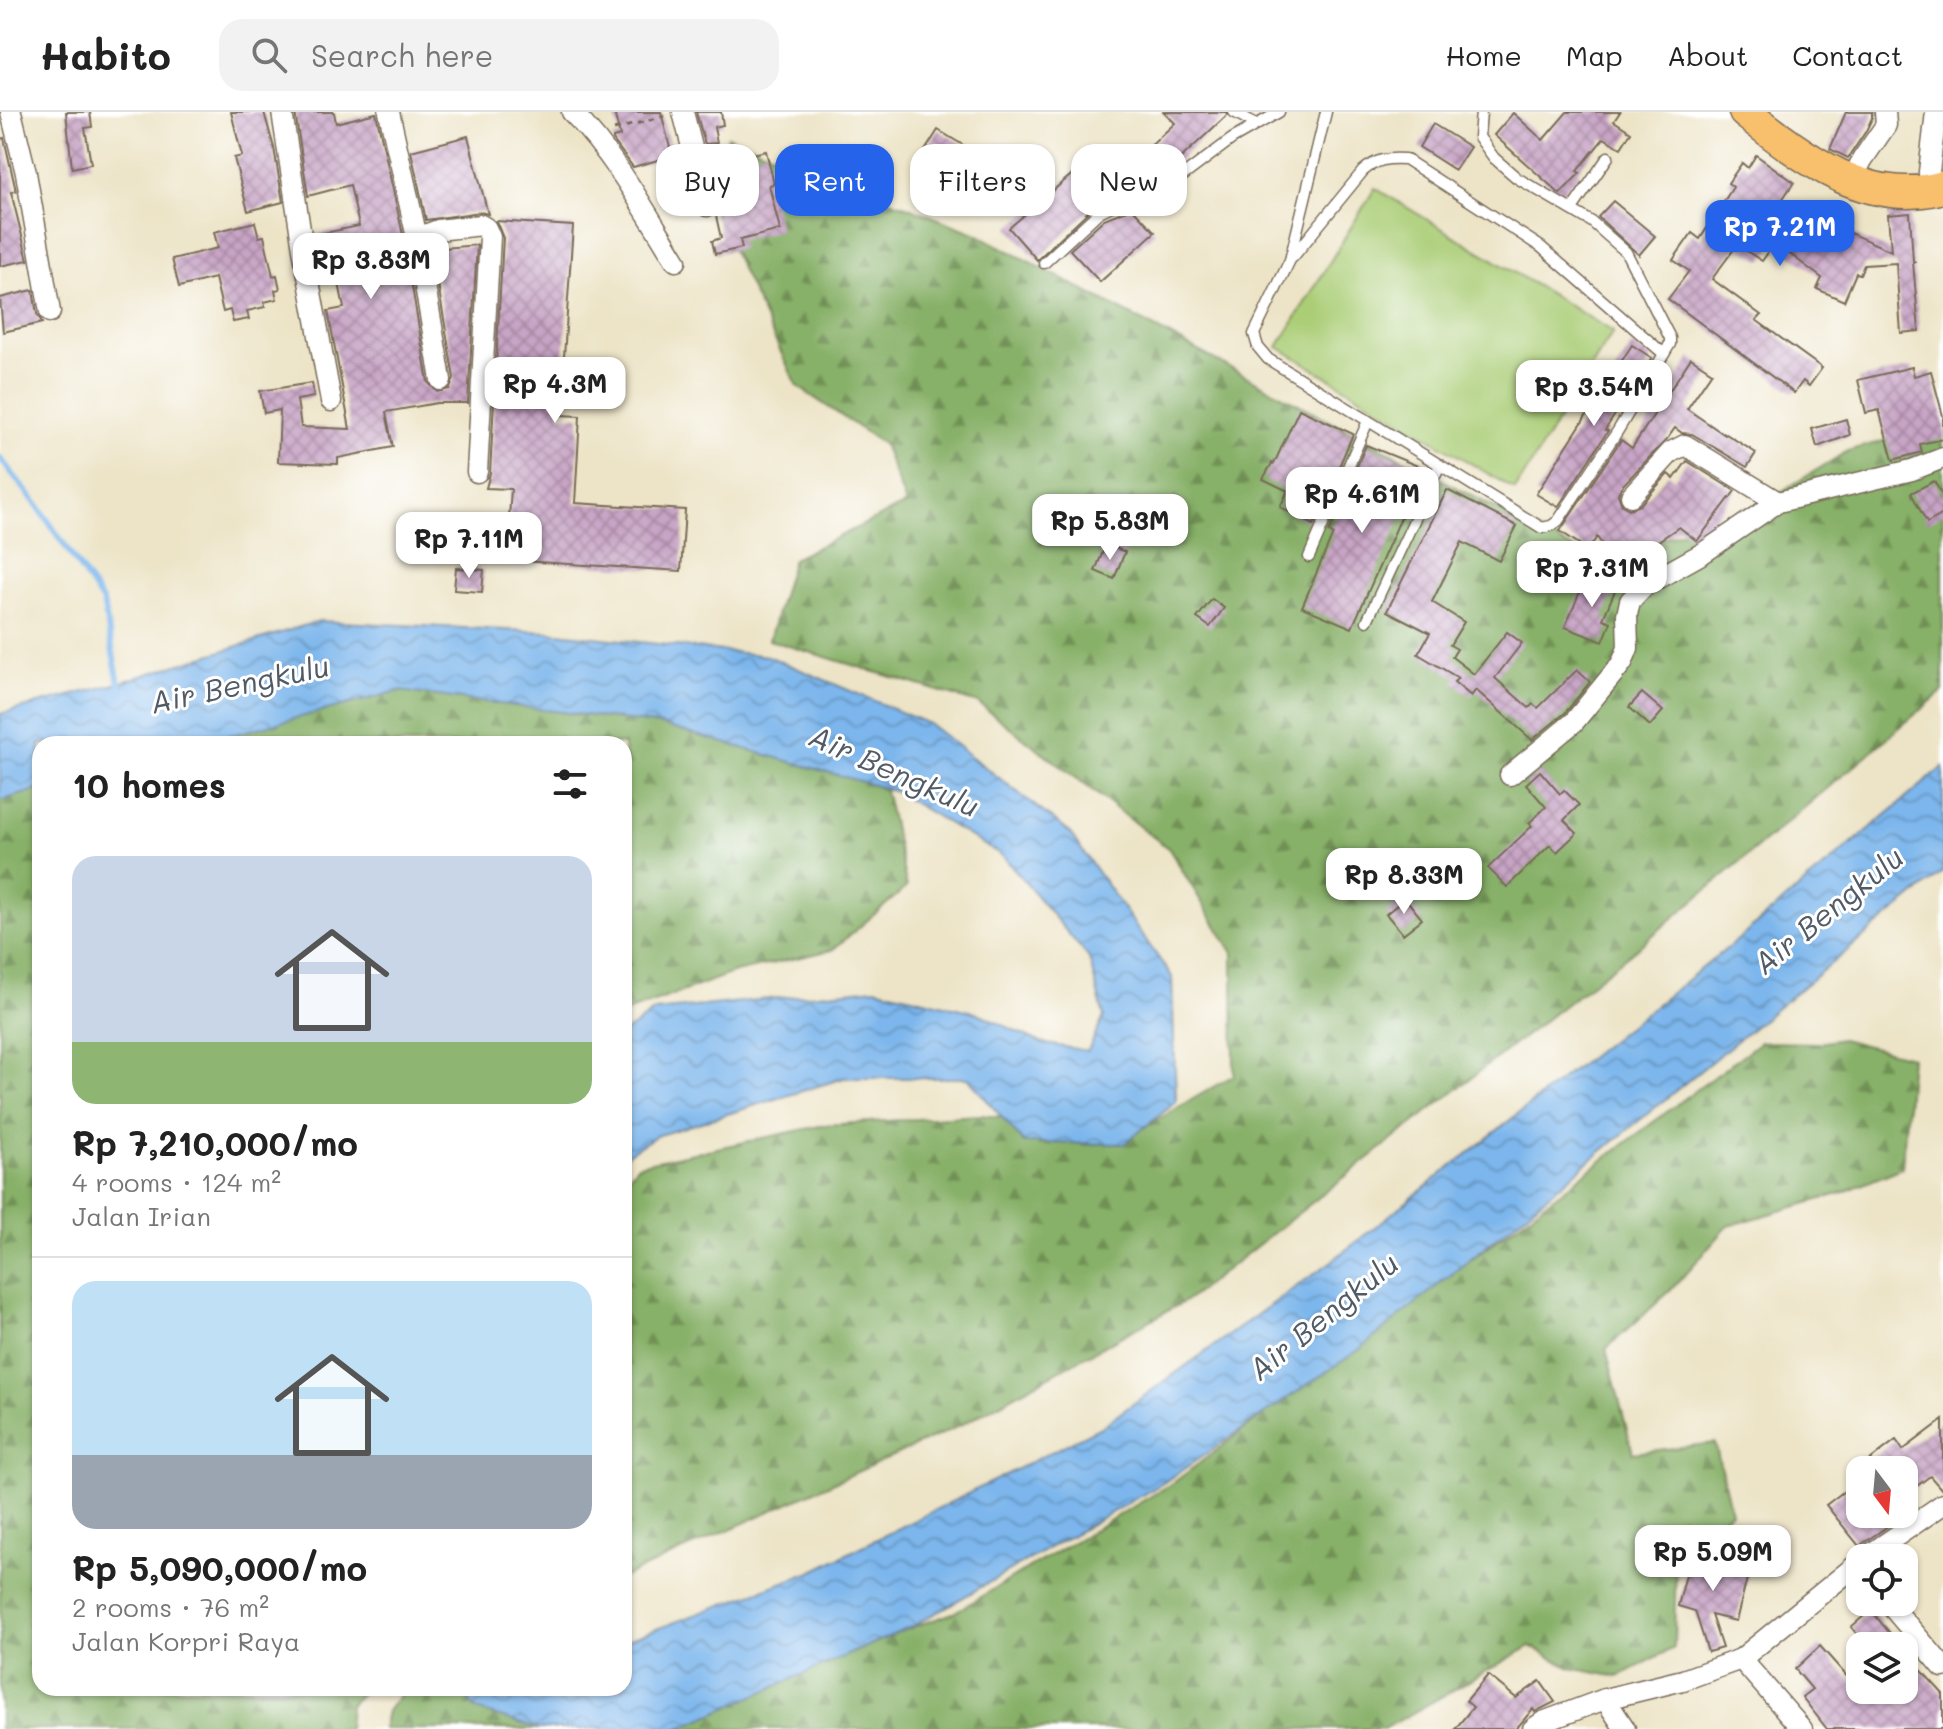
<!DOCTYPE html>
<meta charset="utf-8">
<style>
body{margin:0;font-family:Mali,sans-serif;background:#f2f2f2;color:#222;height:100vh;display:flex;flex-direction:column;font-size:30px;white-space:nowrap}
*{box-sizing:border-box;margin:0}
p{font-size:26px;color:#767676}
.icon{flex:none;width:44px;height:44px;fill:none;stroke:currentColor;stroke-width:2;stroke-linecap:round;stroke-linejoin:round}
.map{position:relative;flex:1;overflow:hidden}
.details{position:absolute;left:32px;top:624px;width:600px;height:960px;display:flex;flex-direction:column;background:#fff;border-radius:24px;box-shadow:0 2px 6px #0004}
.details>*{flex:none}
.hud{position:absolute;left:656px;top:32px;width:760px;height:72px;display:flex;gap:16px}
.needle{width:52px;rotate:164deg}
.buttons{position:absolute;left:1846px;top:1344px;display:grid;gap:16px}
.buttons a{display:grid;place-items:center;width:72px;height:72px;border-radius:16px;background:#fff;box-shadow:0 2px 6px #0004;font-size:40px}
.price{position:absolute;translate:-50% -68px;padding:0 18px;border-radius:16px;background:#fff;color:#222;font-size:26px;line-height:52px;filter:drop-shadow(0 2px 4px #0008)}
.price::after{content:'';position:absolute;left:50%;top:48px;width:24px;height:18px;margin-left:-12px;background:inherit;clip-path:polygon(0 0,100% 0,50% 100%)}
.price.selected{background:#2563eb;color:#fff}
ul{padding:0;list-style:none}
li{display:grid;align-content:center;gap:16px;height:424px;padding:0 40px}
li+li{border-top:2px solid #e0e0e0}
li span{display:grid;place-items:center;height:248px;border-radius:24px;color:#555}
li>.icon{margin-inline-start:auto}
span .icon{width:144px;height:144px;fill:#fffc;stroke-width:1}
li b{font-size:34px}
h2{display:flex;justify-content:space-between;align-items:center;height:96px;padding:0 40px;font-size:34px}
.pill{padding:0 28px;border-radius:24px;background:#fff;box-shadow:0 2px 6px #0004;font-size:28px;line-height:72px}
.pill.selected{background:#2563eb;color:#fff}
header{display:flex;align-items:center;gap:48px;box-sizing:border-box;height:112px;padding:0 40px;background:#fff;border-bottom:2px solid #e0e0e0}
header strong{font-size:38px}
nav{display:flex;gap:44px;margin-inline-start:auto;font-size:28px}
.search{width:560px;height:72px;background:#f2f2f2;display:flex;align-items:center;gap:20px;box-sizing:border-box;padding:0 28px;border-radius:24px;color:#767676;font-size:30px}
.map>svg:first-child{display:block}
.forest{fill:url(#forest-firs);stroke:#616d42;stroke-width:2}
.pitch{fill:#aacd76;stroke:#727c4a;stroke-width:2}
.water{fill:url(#water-waves);stroke:#5b7085;stroke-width:2}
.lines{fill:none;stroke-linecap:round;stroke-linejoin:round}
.stream{stroke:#7bb6ec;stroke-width:6}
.building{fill:url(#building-cross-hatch)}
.lane-casing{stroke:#796b59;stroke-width:13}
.street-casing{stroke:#796b59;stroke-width:23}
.primary-casing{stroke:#796b59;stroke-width:35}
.path{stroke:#796b59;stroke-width:3;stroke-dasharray:6 6;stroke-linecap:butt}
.lane{stroke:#fff;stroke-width:10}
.street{stroke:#fff;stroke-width:20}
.primary{stroke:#f8bf6c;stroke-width:32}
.labels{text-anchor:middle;stroke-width:6;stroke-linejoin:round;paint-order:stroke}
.water-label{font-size:30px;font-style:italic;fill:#515b66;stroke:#fff}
</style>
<header>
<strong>Habito</strong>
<div class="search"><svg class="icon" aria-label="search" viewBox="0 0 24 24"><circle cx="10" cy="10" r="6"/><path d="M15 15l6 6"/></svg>Search here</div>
<nav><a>Home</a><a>Map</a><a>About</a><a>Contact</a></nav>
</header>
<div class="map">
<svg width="1943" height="1617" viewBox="0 0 1943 1617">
<defs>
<pattern id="forest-firs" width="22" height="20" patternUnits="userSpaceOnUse" patternTransform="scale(2)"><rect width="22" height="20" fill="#87b067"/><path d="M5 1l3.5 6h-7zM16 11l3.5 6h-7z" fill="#708f54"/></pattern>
<pattern id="water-waves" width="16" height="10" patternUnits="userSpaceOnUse" patternTransform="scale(2)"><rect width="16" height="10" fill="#7bb6ec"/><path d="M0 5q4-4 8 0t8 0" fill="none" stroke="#6694bf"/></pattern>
<pattern id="building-cross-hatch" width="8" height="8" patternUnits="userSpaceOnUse" patternTransform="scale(2)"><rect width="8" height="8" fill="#c8a4c6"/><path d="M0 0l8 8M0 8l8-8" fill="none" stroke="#a486a0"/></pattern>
</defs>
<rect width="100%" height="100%" fill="#fff"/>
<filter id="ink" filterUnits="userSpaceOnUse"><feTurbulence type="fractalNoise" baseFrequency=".0125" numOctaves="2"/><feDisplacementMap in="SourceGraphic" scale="16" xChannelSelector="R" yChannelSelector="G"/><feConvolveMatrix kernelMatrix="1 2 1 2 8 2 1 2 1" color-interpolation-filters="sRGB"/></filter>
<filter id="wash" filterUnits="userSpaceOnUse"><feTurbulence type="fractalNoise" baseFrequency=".006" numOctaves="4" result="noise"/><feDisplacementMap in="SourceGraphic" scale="32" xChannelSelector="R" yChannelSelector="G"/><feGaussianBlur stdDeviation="1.8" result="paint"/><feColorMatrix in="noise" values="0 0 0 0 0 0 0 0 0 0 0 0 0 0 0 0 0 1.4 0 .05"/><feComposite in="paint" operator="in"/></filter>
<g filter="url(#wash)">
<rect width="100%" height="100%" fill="#ede4c7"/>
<g class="forest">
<path d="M727,24L977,122L1588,445L1655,429L1761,392L1848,339L1943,312V579L1641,833L1189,1187L959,1314L624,1465V1070L638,1053L824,1013L979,1003L1140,1018L1234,963L1233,841L1169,737L978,591L769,528L793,447L906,392L883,332L797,274L715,102Z"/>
<path d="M337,573L596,591L806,639L885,678L907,775L832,838L735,860L624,901V632H170Z"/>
<path d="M40,670V1576H366L350,1593L348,1617H0V679Z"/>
<path d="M1841,927L1911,945L1902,1056L1839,1082L1728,1114L1671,1178L1606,1237L1633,1341L1715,1331L1731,1400L1676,1444L1674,1536L1618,1565L1571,1556L1531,1534L1384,1617H383L387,1599L405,1576H490L665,1602L953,1501L1173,1371L1760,930L1819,931Z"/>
</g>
<path class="pitch" d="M1375,76L1613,220L1515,378L1278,235Z"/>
<g class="water">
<path d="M319,509L548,520L768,544L929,612L1069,720L1172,865L1176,990L1124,1032L1024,1031L968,966H844L656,1024L624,1044V921L655,899L875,876L978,901L1041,931L1088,939L1104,905L1089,846L1004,745L894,679L661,613L399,579L198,632H40V677L0,689V602L112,573Z"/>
<path d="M1943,655V760L1360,1237L1163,1371L911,1515L678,1617H539L476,1598L460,1576H624V1529L811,1460L1101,1315L1332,1149L1734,831Z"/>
</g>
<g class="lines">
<path class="stream" d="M0,346L38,394L103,490L120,576"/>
</g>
<g id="blocks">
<g class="building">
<path d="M66,0H90L92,15L85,16L91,52L72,56Z"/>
<path d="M231,0H264L274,36L283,90L248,99L234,46L242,44Z"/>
<path d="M295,0H334L336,11L376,1L403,123L376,130L378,142L406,139L428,270L437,280L450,277L454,266L432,137L477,133L468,291H437L386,300L393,335L338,346V352L278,350L280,298L264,301L260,279L312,271L314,285L297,288L301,315L350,317L328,199L344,196L338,166L322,170L314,123L359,114L350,73L308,84Z"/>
<path d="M614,0H661L672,44L633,55L613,28V26L620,24Z"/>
<path d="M696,0H721L723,13L714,15L717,31L705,32Z"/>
<path d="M1164,0H1226L1227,3L1148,77L1120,81L1095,93L1037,148L1009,116L1083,53L1101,73L1124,53L1127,56L1175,11Z"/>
<path d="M1567,0H1620L1614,9L1631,20L1621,36L1604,26L1577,59L1580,61L1560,82L1494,23L1513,1L1543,28Z"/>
<path d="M1846,0H1872V6L1866,19L1848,46L1830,37Z"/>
<path d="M1433,12L1470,35L1455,58L1419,35Z"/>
<path d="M938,18L983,45L961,81L916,53Z"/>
<path d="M468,24L488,102L480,100L426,108L411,39Z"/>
<path d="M4,26L16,79L11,80L28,148L0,154V27Z"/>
<path d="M766,39L774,72L769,73L780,118L740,128L742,136L715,142L712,129L721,126L716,104L718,100L734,96L722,49Z"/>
<path d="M1756,43L1794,70L1780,91L1837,132L1843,118L1891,139L1888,103L1910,101L1913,149L1916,150H1913L1919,219L1901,221L1896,151L1864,153L1860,162L1856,161L1844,189L1817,177L1822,166L1775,131L1762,149L1737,133L1712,167L1761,203L1756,208L1822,256L1809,274L1803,269L1794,281L1668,187L1689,159L1673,148L1692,121L1700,127L1733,75L1728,71L1742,51L1748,56Z"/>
<path d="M1613,89L1655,124L1639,143L1598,105Z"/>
<path d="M1132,96L1155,120L1100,170L1070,138L1104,107Z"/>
<path d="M496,109L573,114L560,303L580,304L575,391L685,398L681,459L506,448L511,377L486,376L490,361L503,126Z"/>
<path d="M255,110L259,125L264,124L273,164L277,163L280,177L275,178L277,187L264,190L265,195L247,199L249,207L233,210L230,198L223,200L215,166L179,175L172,147L218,136L214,120Z"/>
<path d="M33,178L37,202L42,211L3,220L0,186Z"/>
<path d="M1632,233L1652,246L1605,318L1608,319L1558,395L1536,382Z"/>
<path d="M1691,246L1712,260L1687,297L1725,323L1726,322L1756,341L1747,355L1692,322L1682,321L1675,316L1667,327L1621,375L1618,382L1622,393L1629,397L1640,393L1668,362L1674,367L1687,349L1735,379L1697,429L1679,415L1642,440L1645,446L1621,461L1597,425L1588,438L1560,419L1621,328L1632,336Z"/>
<path d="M1912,255L1914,264L1931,259L1943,304V327L1920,332L1922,340L1893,348L1879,298L1866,301L1858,268Z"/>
<path d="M1299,297L1353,322L1314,413L1280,395L1288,379L1263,367L1272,351L1274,352Z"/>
<path d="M1846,307L1850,323L1817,335L1812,317Z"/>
<path d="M1366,333L1423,356L1352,516L1302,495L1333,422L1329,420Z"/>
<path d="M1934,369L1943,385V402L1927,411L1911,381Z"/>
<path d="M1447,378L1517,414L1499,449L1462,430L1432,490L1464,510L1450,533L1457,537L1452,545L1474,562L1507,520L1522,531L1495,566L1529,596L1533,592L1538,596L1577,558L1590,570L1565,601L1532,628L1476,578L1471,584L1454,570L1458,566L1418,542L1430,521L1387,499Z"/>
<path d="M1106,432L1125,440L1114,467L1095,459Z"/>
<path d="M456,456L484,458L482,480L454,478Z"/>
<path d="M1587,463L1616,476L1603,507L1611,510L1603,530L1565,515Z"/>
<path d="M1212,487L1224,496L1210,515L1197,506Z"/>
<path d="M1642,581L1663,599L1650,614L1629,595Z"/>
<path d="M1540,659L1560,682L1564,678L1579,693L1564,708L1577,721L1557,740L1550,733L1507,775L1488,756L1532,714L1529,711L1546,695L1526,672Z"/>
<path d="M1405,786L1422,807L1403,822L1386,802Z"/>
<path d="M1943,1308V1379L1930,1364L1904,1384V1358H1857L1896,1328L1903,1338Z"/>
<path d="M1860,1367V1402H1894L1898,1407L1859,1434L1826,1393Z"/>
<path d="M1692,1439L1750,1455L1736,1509L1711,1503L1722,1536L1708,1540L1695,1499L1678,1494Z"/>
<path d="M1871,1498L1883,1513L1901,1534H1867L1851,1515Z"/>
<path d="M1820,1534L1859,1578H1904V1539L1943,1582V1617H1827L1802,1585L1812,1577L1795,1557Z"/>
<path d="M1488,1563L1516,1586L1540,1569L1555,1590L1535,1600L1533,1597L1516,1617H1455L1473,1595L1466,1589Z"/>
</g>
</g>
</g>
<g filter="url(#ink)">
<use href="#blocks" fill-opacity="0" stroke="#796b59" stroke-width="2"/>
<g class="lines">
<defs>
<g id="lane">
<path d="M1234,0L1256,12"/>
<path d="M1326,0L1290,148L1254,222L1258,235L1268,247L1542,416L1551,414L1558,409L1617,320L1670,232V226L1626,140L1592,110L1517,66L1494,46L1479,25L1481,0"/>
<path d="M1572,97L1608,45"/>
<path d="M1293,145L1363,59C1377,47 1387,46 1405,47L1541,135L1664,242"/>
<path d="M1044,151L1099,100L1122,89L1156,84L1232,27L1279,0"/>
<path d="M1309,445L1368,309"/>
<path d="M1367,509L1439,355"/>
</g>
<g id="street">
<path d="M11,0L26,61L50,200"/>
<path d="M282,0L303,137L331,289"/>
<path d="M389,0L417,126L441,268"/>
<path d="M572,0C615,44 644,97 676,149"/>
<path d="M683,0L707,94"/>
<path d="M1851,71L1862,48L1886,13L1885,0"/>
<path d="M1930,79L1929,60L1936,0"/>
<path d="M417,126L438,118L481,113L486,116L490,125L477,360"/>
<path d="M1631,384L1671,340L1685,333L1778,390"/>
<path d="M1510,663L1574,610L1622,551L1628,536L1627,503L1630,489L1644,474L1703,441L1778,390L1912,358L1943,346"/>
<path d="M1865,1446L1943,1392"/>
<path d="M1888,1490L1943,1555"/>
<path d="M1741,1547L1802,1617"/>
<path d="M1605,1587L1625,1617"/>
<path d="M1533,1617L1543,1610L1605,1587L1683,1568L1741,1547L1860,1450"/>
</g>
<path id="primary" d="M1745,0C1801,44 1867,97 1943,75"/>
</defs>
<use href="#lane" class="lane-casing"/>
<use href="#street" class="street-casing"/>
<use href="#primary" class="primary-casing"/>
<path class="path" d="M614,18L664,4"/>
<use href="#lane" class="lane"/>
<use href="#street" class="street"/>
<use href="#primary" class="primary"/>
</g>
</g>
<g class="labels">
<g class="water-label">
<text transform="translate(240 573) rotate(-12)" y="10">Air Bengkulu</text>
<text transform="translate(894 660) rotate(24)" y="10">Air Bengkulu</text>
<text transform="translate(1829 799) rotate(-39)" y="10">Air Bengkulu</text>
<text transform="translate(1324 1205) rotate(-39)" y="10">Air Bengkulu</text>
</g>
</g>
</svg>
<div class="buttons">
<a><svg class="needle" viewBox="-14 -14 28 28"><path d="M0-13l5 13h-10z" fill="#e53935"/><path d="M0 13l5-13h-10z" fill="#767676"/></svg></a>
<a><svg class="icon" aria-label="locate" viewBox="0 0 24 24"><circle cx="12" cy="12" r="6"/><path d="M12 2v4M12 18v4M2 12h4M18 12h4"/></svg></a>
<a><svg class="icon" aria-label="layers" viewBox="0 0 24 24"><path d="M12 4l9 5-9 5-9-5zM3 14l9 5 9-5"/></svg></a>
</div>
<b class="price selected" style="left:1780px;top:156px">Rp 7.21M</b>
<b class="price" style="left:371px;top:189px">Rp 3.83M</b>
<b class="price" style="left:555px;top:313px">Rp 4.3M</b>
<b class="price" style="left:1594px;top:316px">Rp 3.54M</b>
<b class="price" style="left:1362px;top:423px">Rp 4.61M</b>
<b class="price" style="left:1110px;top:450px">Rp 5.83M</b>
<b class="price" style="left:469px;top:468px">Rp 7.11M</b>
<b class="price" style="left:1592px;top:497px">Rp 7.31M</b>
<b class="price" style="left:1404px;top:804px">Rp 8.33M</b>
<b class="price" style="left:1713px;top:1481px">Rp 5.09M</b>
<div class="hud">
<a class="pill">Buy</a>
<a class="pill selected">Rent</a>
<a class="pill">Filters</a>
<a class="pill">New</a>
</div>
<section class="details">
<h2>10 homes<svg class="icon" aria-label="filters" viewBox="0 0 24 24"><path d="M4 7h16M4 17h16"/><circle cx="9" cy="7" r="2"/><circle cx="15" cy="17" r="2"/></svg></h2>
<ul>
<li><span style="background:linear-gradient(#c9d6e8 75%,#8fb573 0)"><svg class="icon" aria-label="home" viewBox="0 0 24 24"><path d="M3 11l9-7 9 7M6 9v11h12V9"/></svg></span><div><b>Rp 7,210,000/mo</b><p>4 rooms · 124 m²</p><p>Jalan Irian</p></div></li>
<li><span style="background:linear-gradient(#bfe0f5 70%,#9aa5b1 0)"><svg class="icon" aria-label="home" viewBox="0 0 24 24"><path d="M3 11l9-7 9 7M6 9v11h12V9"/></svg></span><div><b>Rp 5,090,000/mo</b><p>2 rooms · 76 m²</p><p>Jalan Korpri Raya</p></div></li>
</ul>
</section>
</div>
